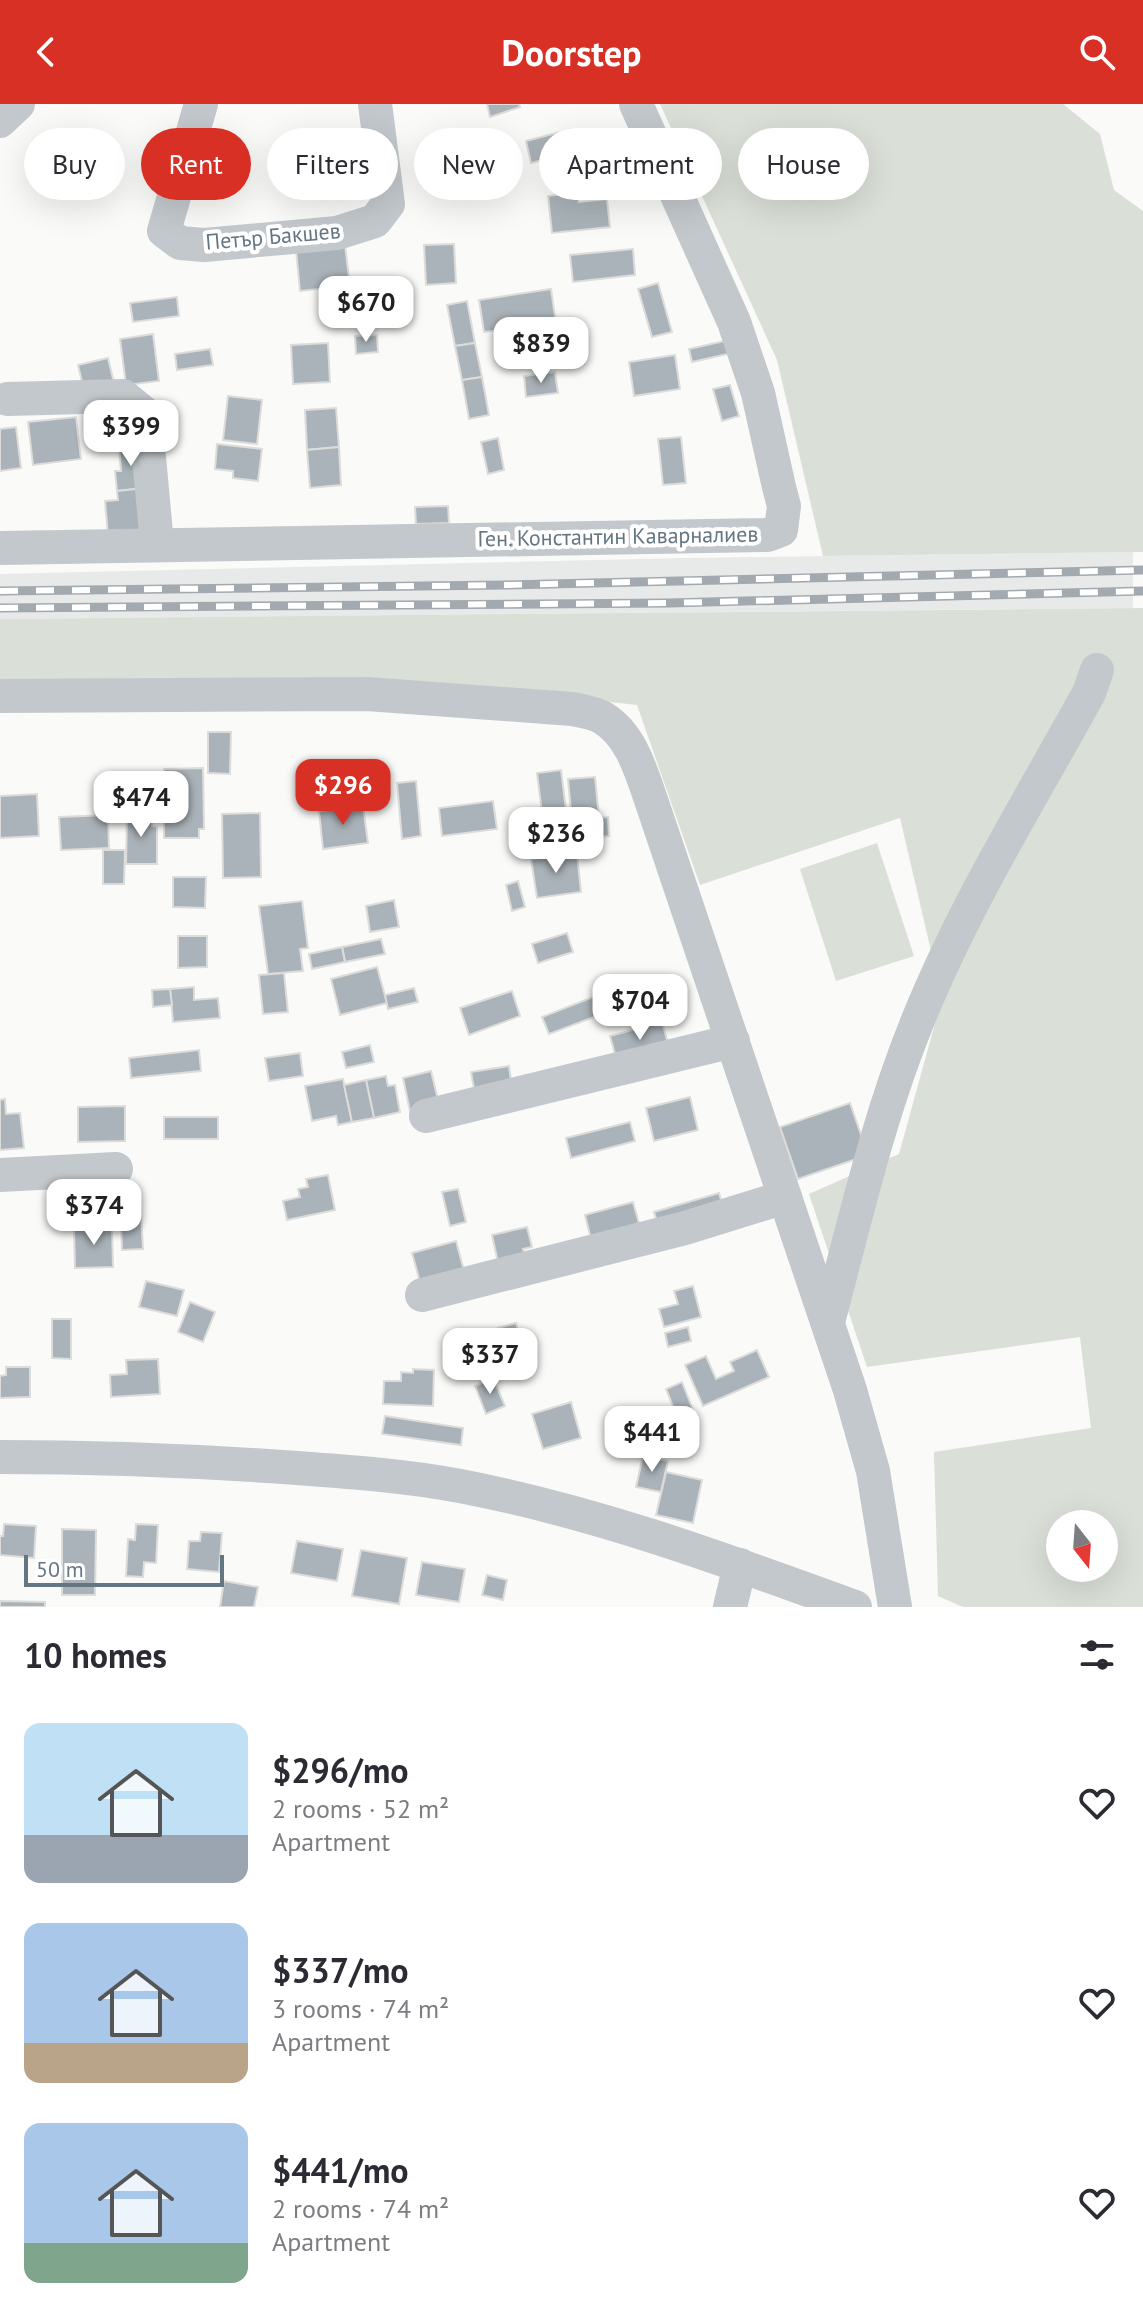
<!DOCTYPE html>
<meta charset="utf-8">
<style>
body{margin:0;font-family:"PT Sans",sans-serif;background:#f7f7f7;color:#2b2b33;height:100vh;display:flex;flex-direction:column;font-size:30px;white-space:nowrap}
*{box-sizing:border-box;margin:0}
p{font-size:26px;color:#7c7c81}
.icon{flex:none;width:44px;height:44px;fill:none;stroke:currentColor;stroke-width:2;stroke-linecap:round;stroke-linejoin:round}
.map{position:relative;height:1503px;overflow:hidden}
.drawer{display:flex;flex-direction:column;background:#fff;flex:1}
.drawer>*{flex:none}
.hud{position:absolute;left:24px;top:24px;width:1096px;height:72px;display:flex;gap:16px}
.needle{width:52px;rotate:163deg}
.controls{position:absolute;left:1046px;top:1406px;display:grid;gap:16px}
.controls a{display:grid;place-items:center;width:72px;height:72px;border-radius:50%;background:#fff;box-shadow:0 8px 32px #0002;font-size:40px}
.scale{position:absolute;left:24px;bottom:20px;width:200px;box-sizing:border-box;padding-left:8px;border:4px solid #657683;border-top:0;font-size:22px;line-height:28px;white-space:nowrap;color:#657683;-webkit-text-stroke:6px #fff;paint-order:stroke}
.price{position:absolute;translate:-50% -68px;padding:0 18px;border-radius:16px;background:#fff;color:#222;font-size:26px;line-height:52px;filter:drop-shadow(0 2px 4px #0008)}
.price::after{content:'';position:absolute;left:50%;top:48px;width:24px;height:18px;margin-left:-12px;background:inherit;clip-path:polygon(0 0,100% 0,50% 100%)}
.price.active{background:#d93025;color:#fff}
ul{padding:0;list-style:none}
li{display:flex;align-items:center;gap:24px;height:200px;padding:0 24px}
li span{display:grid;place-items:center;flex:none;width:224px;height:160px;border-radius:16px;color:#555}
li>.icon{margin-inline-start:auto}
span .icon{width:96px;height:96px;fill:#fffc;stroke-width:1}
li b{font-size:34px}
h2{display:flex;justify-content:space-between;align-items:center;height:96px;padding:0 24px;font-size:34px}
.chip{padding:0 28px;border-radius:36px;background:#fff;box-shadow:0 8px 32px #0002;font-size:28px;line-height:72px}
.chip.active{background:#d93025;color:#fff}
header{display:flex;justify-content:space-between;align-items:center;height:104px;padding:0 24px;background:#d93025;color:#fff;font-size:36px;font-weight:600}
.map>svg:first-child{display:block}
.built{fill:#e8e9e9}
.green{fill:#dadfd7;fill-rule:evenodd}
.building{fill:#aab3b9;stroke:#dcdcda;stroke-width:2}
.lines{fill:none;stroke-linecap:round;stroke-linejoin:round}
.minor{stroke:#c3c8cc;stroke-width:34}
.rail-casing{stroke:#a2aab0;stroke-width:9}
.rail{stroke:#fff;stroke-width:6;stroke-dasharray:18;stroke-linecap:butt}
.labels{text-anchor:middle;stroke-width:8;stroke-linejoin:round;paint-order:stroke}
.street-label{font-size:22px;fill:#657683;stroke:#fff}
</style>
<header><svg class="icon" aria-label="back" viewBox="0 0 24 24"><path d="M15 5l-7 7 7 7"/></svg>Doorstep<svg class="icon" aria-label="search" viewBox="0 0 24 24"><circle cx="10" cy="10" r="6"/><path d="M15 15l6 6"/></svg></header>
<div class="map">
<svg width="1143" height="1503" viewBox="0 0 1143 1503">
<rect width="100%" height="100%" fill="#fafaf8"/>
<path class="built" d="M1133,448V504L0,515V470L684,454Z"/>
<g class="green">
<path d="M660,0H1063L1100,30L1114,86L1143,107V448L823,452L777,256Z"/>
<path d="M1143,504V1503H963L938,1492L934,1348L1091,1324L1080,1233L867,1263L809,1090L899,1050L942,894L900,714L700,781L637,601L432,578H0V515ZM1060,1420H1104V1464H1060Z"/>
<path d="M877,739L914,852L836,877L800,765Z"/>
</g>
<g class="building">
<path d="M487,0H519L520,3L490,13Z"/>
<path d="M572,25L578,47L531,59L526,37Z"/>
<path d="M633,35L639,58L594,71L588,48Z"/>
<path d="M475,37L480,53L496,49L501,67L467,76L457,42Z"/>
<path d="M578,88L579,98L607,95L610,123L552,129L548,92Z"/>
<path d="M454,140L456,179L426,181L424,141Z"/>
<path d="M345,141L350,182L300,187L296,146Z"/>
<path d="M633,145L635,171L573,178L570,151Z"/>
<path d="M658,179L672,228L652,233L638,185Z"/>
<path d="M551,185L556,220L484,228L479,196Z"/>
<path d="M177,193L179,212L133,218L130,199Z"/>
<path d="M467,197L475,239L455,242L447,201Z"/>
<path d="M556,220L559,239L517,247L514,227Z"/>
<path d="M153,230L159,277L126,281L120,235Z"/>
<path d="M377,231L378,248L356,250L355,232Z"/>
<path d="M729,236L732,249L692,258L689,245Z"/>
<path d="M328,239L330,278L293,280L291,241Z"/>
<path d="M475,239L482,273L462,276L455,242Z"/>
<path d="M210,245L213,261L177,266L175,250Z"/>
<path d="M583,245L584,260L548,262V247Z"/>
<path d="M675,251L680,285L634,292L629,258Z"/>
<path d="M108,254L114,279L84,286L78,261Z"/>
<path d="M555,268L558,289L526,293L524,272Z"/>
<path d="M482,273L489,311L469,315L462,276Z"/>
<path d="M730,281L739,312L722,317L713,285Z"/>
<path d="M228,292L262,296L257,340L223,336Z"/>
<path d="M336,304L339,343L307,346L305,306Z"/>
<path d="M76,313L81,355L33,361L28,318Z"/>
<path d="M16,323L21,364L0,367V325Z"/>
<path d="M681,333L686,379L663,381L658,335Z"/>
<path d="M498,334L504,366L488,370L481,338Z"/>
<path d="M141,338L145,384L117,387L115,367H121L119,340Z"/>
<path d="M217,340L262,345L258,377L233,374V367L215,365Z"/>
<path d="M339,343L341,381L310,384L307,346Z"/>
<path d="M145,384L149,427L108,431L105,397L118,396L117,387Z"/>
<path d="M448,402L449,419L416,420L415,403Z"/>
<path d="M208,628H231L230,670L208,669Z"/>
<path d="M203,664L204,725H199V734H164V665Z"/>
<path d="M561,666L566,706L542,709L537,669Z"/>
<path d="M595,673L599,714L572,717L568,675Z"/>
<path d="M416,677L421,732L402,735L397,679Z"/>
<path d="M37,690L39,732L0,734V692Z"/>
<path d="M493,697L497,725L442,732L439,704Z"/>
<path d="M363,702L368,739L323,745L319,707Z"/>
<path d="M127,709H152V722L157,723V760H126Z"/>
<path d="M260,709L261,773L223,774L222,710Z"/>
<path d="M108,711L109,744L61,746L59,713Z"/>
<path d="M608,713L609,732L574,735L572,717Z"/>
<path d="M572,717L574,735L542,738L540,720Z"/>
<path d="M103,746H125L124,780H103Z"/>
<path d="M577,749L581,788L537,794L531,755Z"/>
<path d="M173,773H206L205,804L173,803Z"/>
<path d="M518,777L525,803L512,807L506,781Z"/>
<path d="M394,796L399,823L370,828L366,802Z"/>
<path d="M302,797L308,844L300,845L303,867L268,870L259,802Z"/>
<path d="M567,829L573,848L538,859L532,840Z"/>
<path d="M178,832H207V863L178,864Z"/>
<path d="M381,835L385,850L345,858L342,843Z"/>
<path d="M342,843L345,858L312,865L309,850Z"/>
<path d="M377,863L387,899L340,911L331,875Z"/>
<path d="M284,869L288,908L263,910L259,871Z"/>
<path d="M194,883V896L218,894L220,914L173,918L170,885Z"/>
<path d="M414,884L418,898L388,905L385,891Z"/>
<path d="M616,884L623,902L549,930L542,913Z"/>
<path d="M170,885L172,901L153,903L152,886Z"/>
<path d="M512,887L520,912L469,931L460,904Z"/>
<path d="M662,918L669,943L617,957L610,932Z"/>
<path d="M370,941L374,958L346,964L342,948Z"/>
<path d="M199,946L201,967L131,974L129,954Z"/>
<path d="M300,949L303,972L269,977L265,954Z"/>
<path d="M509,962L512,984L475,990L471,968Z"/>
<path d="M431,967L439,1000L410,1007L403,974Z"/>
<path d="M386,972L388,982L395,981L400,1008L374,1014L366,976Z"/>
<path d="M343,975L352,1018L338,1021L336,1012L312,1017L305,982Z"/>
<path d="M366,976L374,1014L352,1018L344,981Z"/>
<path d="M690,993L698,1026L654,1037L646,1004Z"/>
<path d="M5,995L6,1010L20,1009L24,1044L0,1046V996Z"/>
<path d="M850,999L868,1051L798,1075L780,1023Z"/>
<path d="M125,1002V1037L78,1038V1003Z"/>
<rect x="164" y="1013" width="54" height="22"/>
<path d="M630,1018L635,1037L571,1054L566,1034Z"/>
<path d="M328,1071L335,1106L287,1116L283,1097L300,1093L298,1085L308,1083L306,1075Z"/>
<path d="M458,1085L466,1118L450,1122L442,1088Z"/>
<path d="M140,1089L143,1145L122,1146L120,1090Z"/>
<path d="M719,1089L724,1106L659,1124L654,1108Z"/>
<path d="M633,1098L642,1130L593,1143L585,1111Z"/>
<path d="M112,1122L113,1163L75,1164L74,1124Z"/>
<path d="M527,1123L532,1143L523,1145L526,1157L499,1163L492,1131Z"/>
<path d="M456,1137L466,1174L422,1185L412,1149Z"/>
<path d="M146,1177L184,1186L177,1212L139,1203Z"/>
<path d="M693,1182L701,1213L664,1223L659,1205L678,1200L674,1187Z"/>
<path d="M190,1198L215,1208L203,1238L178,1228Z"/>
<path d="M52,1215H71V1255L52,1254Z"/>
<path d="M516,1219L524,1249L514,1252L517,1263L480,1272L472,1241L500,1234L498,1224Z"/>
<path d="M688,1223L691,1237L668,1243L665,1229Z"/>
<path d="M757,1246L769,1273L703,1302L685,1261L706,1252L716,1275L734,1267L730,1258Z"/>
<path d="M158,1255L160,1290L111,1293L110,1271L127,1270L126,1256Z"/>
<path d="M6,1263H30V1293L0,1294V1272L6,1271Z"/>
<path d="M413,1265L434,1266L433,1302L383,1300L384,1277H401V1268L413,1269Z"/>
<path d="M493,1274L505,1302L486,1310L475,1282Z"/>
<path d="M682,1278L693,1306L677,1312L666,1285Z"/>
<path d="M571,1298L581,1334L543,1345L532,1310Z"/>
<path d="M385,1312L463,1324L461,1341L382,1330Z"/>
<path d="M643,1352L668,1357L661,1388L636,1383Z"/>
<path d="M666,1368L702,1376L693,1419L656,1411Z"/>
<path d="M4,1420L36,1422L34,1454L0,1451V1432H3Z"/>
<path d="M136,1420L158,1421L156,1459L144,1458L143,1473L126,1472L128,1435L135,1436Z"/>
<path d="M62,1425L96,1426L95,1491H62Z"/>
<path d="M201,1428L222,1429L219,1468L187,1465L189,1437H200Z"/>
<path d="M297,1437L343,1445L337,1477L291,1469Z"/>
<path d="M361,1446L407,1454L399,1500L352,1492Z"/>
<path d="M422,1458L465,1465L459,1498L416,1491Z"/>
<path d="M487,1471L507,1476L503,1496L482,1491Z"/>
<path d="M224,1477L258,1483L254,1503H220Z"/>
<path d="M0,1497L45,1498V1503H0Z"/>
</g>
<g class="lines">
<g class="minor">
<path d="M201,0L164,127L180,139L204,141L337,129L375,117L388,100L375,0"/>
<path d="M0,17L18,0"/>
<path d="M7,295L123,292L145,310L157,440"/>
<path d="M0,444L768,431L781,426L784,402L779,383L758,289L734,218L636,0"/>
<path d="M0,592L367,590L572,605C582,607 595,609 603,614C631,631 641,667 651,696L850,1286L873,1367L895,1503"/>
<path d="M426,1012L733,937"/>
<path d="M0,1071L116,1065"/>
<path d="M422,1191L685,1124L785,1093"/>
<path d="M828,1218C855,1117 878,1014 918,916C964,802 1030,696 1089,589L1097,566"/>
<path d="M0,1353C99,1353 199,1357 297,1364C352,1368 407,1372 460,1382C596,1408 726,1456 855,1503"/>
<path d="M730,1503L740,1461"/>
</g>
<defs>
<g id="rail">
<path d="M0,487L506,481L1143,466"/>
<path d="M0,504L669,499L1143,487"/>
</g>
</defs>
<use href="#rail" class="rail-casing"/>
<use href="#rail" class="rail"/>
</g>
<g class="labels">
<g class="street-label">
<text transform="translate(273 132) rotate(-5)" y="8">Петър Бакшев</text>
<text transform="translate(618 432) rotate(-1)" y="8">Ген. Константин Каварналиев</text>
</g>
</g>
</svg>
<div class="controls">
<a><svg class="needle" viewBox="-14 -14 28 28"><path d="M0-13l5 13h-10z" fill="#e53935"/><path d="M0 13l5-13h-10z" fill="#7c7c81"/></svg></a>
</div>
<div class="scale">50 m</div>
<b class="price" style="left:366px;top:240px">$670</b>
<b class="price" style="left:541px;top:281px">$839</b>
<b class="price" style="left:131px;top:364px">$399</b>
<b class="price active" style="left:343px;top:723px">$296</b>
<b class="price" style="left:141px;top:735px">$474</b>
<b class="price" style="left:556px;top:771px">$236</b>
<b class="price" style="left:640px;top:938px">$704</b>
<b class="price" style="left:94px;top:1143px">$374</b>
<b class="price" style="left:490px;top:1292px">$337</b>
<b class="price" style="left:652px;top:1370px">$441</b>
<div class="hud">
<a class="chip">Buy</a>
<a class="chip active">Rent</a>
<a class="chip">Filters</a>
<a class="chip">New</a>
<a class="chip">Apartment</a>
<a class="chip">House</a>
</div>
</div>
<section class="drawer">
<h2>10 homes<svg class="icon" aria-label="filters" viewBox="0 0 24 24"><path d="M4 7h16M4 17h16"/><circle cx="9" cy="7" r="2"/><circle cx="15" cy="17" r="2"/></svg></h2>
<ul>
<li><span style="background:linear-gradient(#bfe0f5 70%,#9aa5b1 0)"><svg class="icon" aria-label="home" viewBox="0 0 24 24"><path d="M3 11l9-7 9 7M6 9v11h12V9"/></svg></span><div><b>$296/mo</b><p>2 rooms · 52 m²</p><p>Apartment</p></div><svg class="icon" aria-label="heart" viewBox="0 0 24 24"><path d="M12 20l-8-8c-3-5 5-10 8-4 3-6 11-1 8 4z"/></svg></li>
<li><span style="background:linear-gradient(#a9c7e8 75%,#b9a48a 0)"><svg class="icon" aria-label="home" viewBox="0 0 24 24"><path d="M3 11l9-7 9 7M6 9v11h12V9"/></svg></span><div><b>$337/mo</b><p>3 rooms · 74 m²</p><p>Apartment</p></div><svg class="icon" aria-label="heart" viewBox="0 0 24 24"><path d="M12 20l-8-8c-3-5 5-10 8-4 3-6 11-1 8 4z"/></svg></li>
<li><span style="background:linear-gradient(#a9c7e8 75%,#7fa58c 0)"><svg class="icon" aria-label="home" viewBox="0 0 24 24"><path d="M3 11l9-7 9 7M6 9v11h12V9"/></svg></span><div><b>$441/mo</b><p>2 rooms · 74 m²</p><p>Apartment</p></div><svg class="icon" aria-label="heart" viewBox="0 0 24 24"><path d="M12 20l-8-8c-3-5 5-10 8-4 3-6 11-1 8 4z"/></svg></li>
</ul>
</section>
